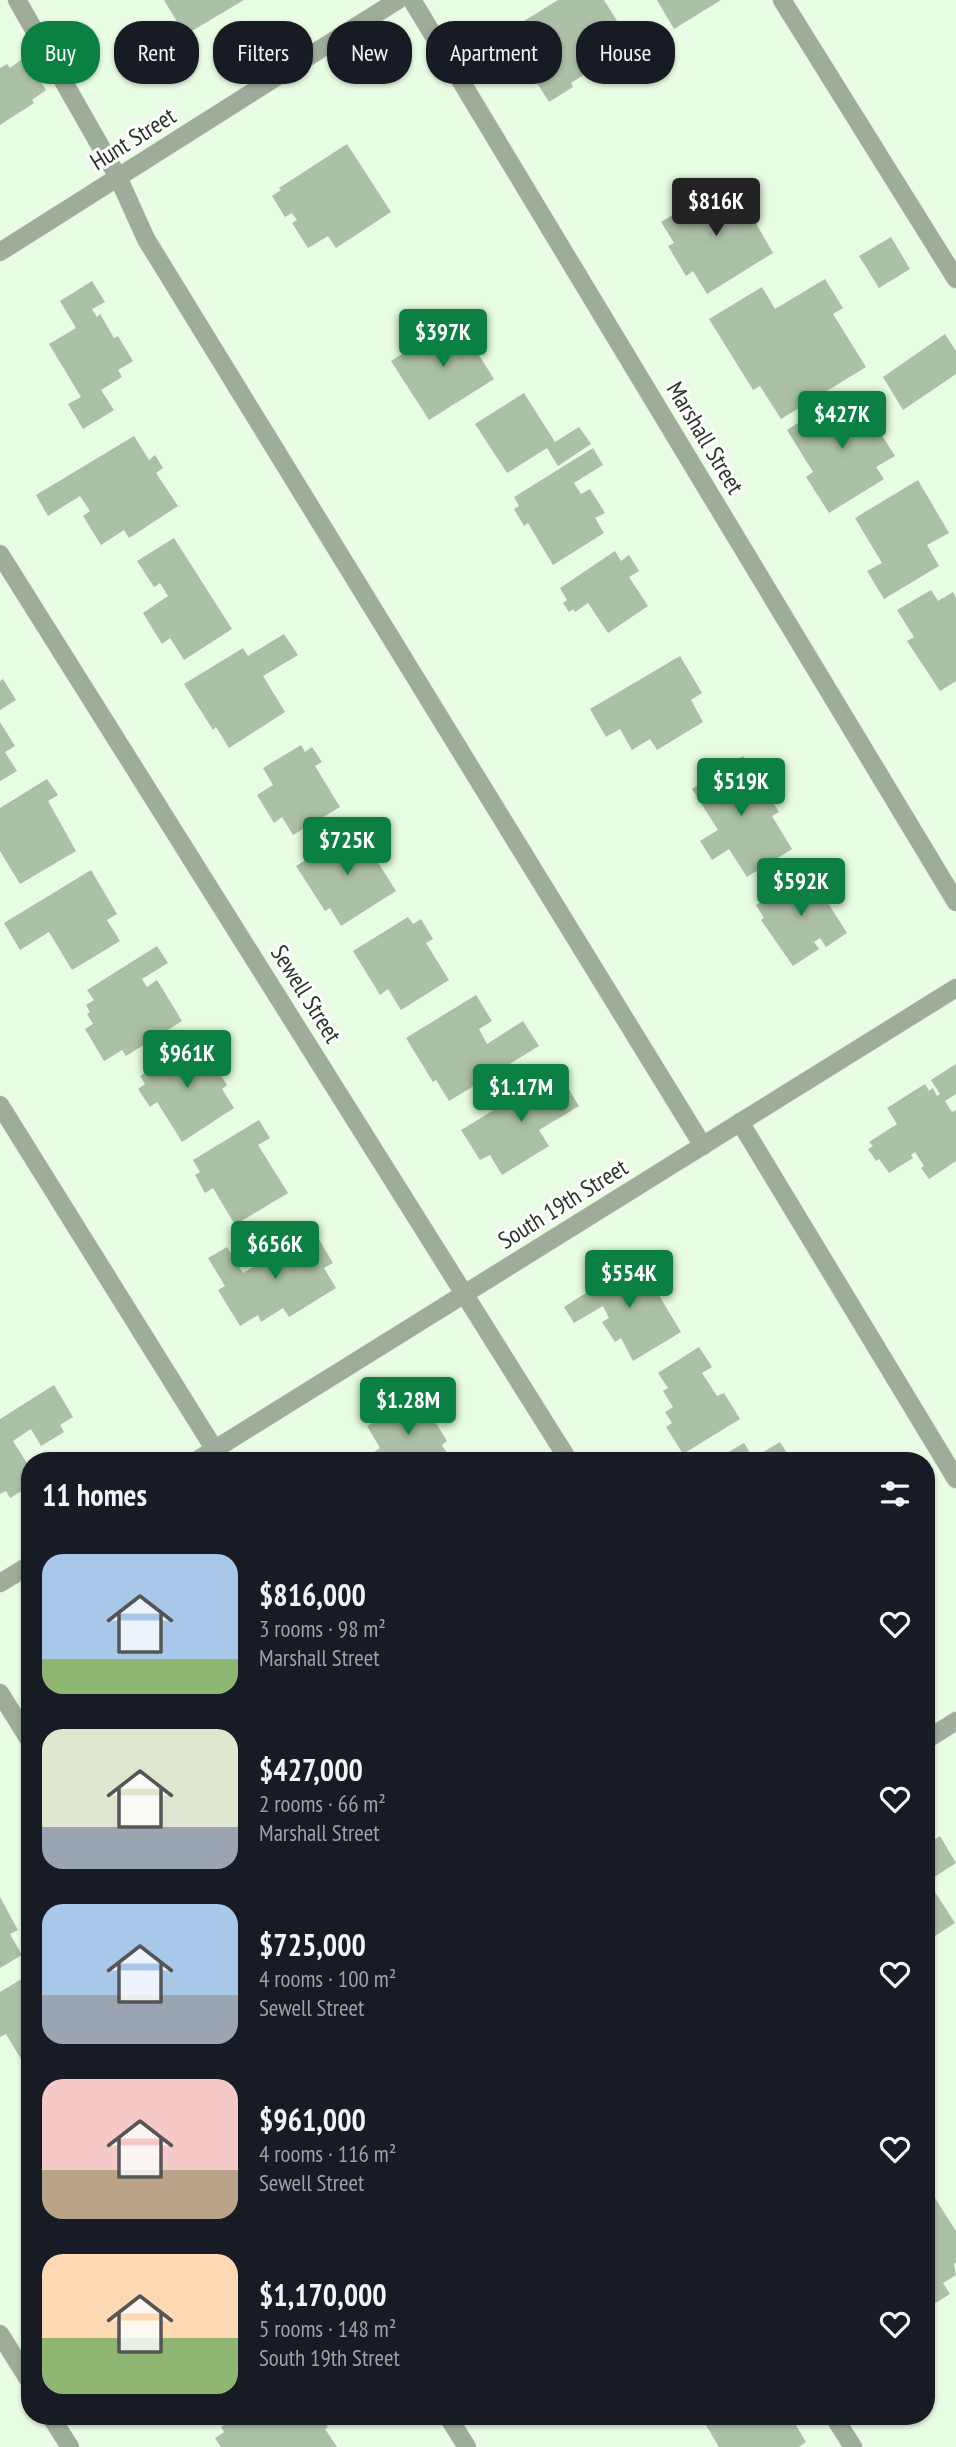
<!DOCTYPE html>
<meta charset="utf-8">
<style>
body{margin:0;font-family:"PT Sans Narrow",sans-serif;background:#20242c;color:#f1f3f6;height:100vh;display:flex;flex-direction:column;font-size:26px;white-space:nowrap}
*{box-sizing:border-box;margin:0}
p{font-size:23px;color:#9ea1a6}
.icon{flex:none;width:38px;height:38px;fill:none;stroke:currentColor;stroke-width:2;stroke-linecap:round;stroke-linejoin:round}
.map{position:relative;flex:1;overflow:hidden}
.sheet{position:absolute;left:21px;top:1452px;width:914px;height:973px;display:flex;flex-direction:column;background:#171b24;border-radius:28px;box-shadow:0 2px 5px #0004}
.sheet>*{flex:none}
.top-card{position:absolute;left:21px;top:21px;width:915px;height:63px;display:flex;gap:14px}
.price{position:absolute;translate:-50% -60px;padding:0 16px;border-radius:7px;background:#0b8043;color:#fff;font-size:23px;line-height:46px;filter:drop-shadow(0 2px 4px #0008)}
.price::after{content:'';position:absolute;left:50%;top:42px;width:21px;height:16px;margin-left:-10px;background:inherit;clip-path:polygon(0 0,100% 0,50% 100%)}
.price.selected{background:#222;color:#fff}
ul{padding:0;list-style:none}
li{display:flex;align-items:center;gap:21px;height:175px;padding:0 21px}
li span{display:grid;place-items:center;flex:none;width:196px;height:140px;border-radius:21px;color:#555}
li>.icon{margin-inline-start:auto}
span .icon{width:84px;height:84px;fill:#fffc;stroke-width:1}
li b{font-size:30px}
h2{display:flex;justify-content:space-between;align-items:center;height:84px;padding:0 21px;font-size:30px}
.pill{padding:0 24px;border-radius:28px;background:#171b24;box-shadow:0 2px 5px #0004;font-size:24px;line-height:63px}
.pill.selected{background:#0b8043;color:#fff}
.map>svg:first-child{display:block}
.building{fill:#acc0a7}
.lines{fill:none;stroke-linecap:round;stroke-linejoin:round}
.minor-casing{stroke:#c6d9c2;stroke-width:19}
.minor{stroke:#9fac9b;stroke-width:18}
.labels{text-anchor:middle;stroke-width:6;stroke-linejoin:round;paint-order:stroke}
.street-label{font-size:24px;fill:#2c332a;stroke:#fff}
</style>
<div class="map">
<svg width="956" height="2447" viewBox="0 0 956 2447">
<rect width="100%" height="100%" fill="#e8fde3"/>
<g class="building">
<path d="M164,0H244L185,35Z"/>
<path d="M558,0H604L637,53L608,71L603,63L571,83L573,87L549,102L513,45L532,34L524,21Z"/>
<path d="M657,0H721L674,29Z"/>
<path d="M25,57L46,90L32,100L34,103L0,125V68L7,64L10,68Z"/>
<path d="M347,144L391,212L336,248L328,236L308,248L292,223L297,220L292,213L285,217L272,196L281,190L279,188Z"/>
<path d="M731,180L773,253L707,294L693,271L686,276L668,246L674,243L661,222Z"/>
<path d="M891,237L910,269L879,288L859,256Z"/>
<path d="M825,279L843,308L833,314L866,367L781,419L760,386L753,390L709,319L762,287L775,309Z"/>
<path d="M92,281L105,302L92,309L97,317L100,314L114,338L118,336L133,361L118,370L122,377L101,390L114,410L83,429L68,404L81,397L49,344L76,328L60,301Z"/>
<path d="M457,319L480,350L477,352L494,379L429,420L391,361Z"/>
<path d="M945,334L956,351V374L903,410L883,377Z"/>
<path d="M855,392L895,456L876,467L884,479L829,513L806,477L813,472L787,430L818,410L820,414Z"/>
<path d="M524,393L555,442L579,427L591,444L558,466L547,448L507,473L475,424Z"/>
<path d="M134,436L149,460L155,455L163,468L156,473L178,506L129,538L124,530L101,545L83,516L90,511L80,496L48,516L36,495Z"/>
<path d="M593,448L603,465L574,483L581,494L590,489L605,513L595,518L604,533L553,565L528,523L524,526L514,509L519,506L514,497Z"/>
<path d="M918,480L949,533L927,545L939,566L884,599L867,571L882,563L855,518Z"/>
<path d="M174,538L232,629L184,660L170,638L162,644L143,613L168,596L160,583L154,587L137,561Z"/>
<path d="M615,551L621,561L629,555L639,571L629,577L648,606L608,633L588,603L575,612L573,609L569,612L563,603L567,600L560,588Z"/>
<path d="M931,590L938,601L953,592L956,598V681L940,691L907,641L914,637L897,610Z"/>
<path d="M284,634L298,655L263,676L285,712L229,748L216,727L213,730L184,684L243,648L248,656Z"/>
<path d="M680,656L702,693L691,700L703,722L657,750L650,739L632,750L620,729L606,737L590,709Z"/>
<path d="M3,679L16,700L0,710V681Z"/>
<path d="M0,722L15,746L5,752L17,771L0,781Z"/>
<path d="M301,745L305,752L312,747L322,762L315,766L340,807L293,835L282,817L274,823L257,795L273,785L263,768Z"/>
<path d="M743,756L779,812L772,816L792,849L747,877L729,849L712,860L700,841L718,830L692,789Z"/>
<path d="M47,779L58,795L48,801L76,851L20,884L0,851V808Z"/>
<path d="M355,829L360,837L367,833L377,849L372,853L396,891L341,926L330,908L325,911L296,866Z"/>
<path d="M812,869L832,901L828,903L847,933L826,947L820,938L814,942L819,949L793,966L761,920L764,918L756,905Z"/>
<path d="M91,870L117,914L107,920L120,941L72,970L49,932L20,950L4,923Z"/>
<path d="M408,917L413,924L421,919L433,939L426,943L449,980L401,1010L388,989L380,995L353,951Z"/>
<path d="M157,946L168,963L142,979L147,987L157,980L182,1021L126,1056L122,1050L104,1061L85,1029L93,1024L87,1014L90,1012L86,1005L94,1000L87,990Z"/>
<path d="M476,995L492,1021L479,1029L487,1044L523,1021L539,1046L449,1101L436,1080L433,1082L406,1038Z"/>
<path d="M198,1039L227,1085L222,1089L234,1108L182,1142L157,1102L150,1107L138,1089L145,1084L140,1076Z"/>
<path d="M956,1064V1094L945,1101L952,1112L956,1110V1161L929,1179L921,1168L924,1166L915,1152L911,1155L913,1158L889,1173L879,1159L876,1161L868,1149L873,1146L869,1142L897,1124L887,1108L925,1084L929,1091L933,1088L937,1096L940,1094L931,1080Z"/>
<path d="M558,1071L579,1106L539,1130L549,1146L502,1175L490,1155L480,1160L461,1130Z"/>
<path d="M259,1120L270,1138L258,1145L288,1193L235,1225L213,1188L205,1193L195,1175L200,1172L193,1160Z"/>
<path d="M314,1231L333,1263L324,1268L336,1288L289,1317L283,1308L261,1322L258,1315L240,1326L218,1290L225,1286L208,1258L227,1247L243,1273Z"/>
<path d="M637,1260L647,1276L652,1273L658,1285L654,1287L681,1332L633,1361L621,1338L615,1342L602,1322L609,1318L603,1306L574,1323L564,1307Z"/>
<path d="M699,1347L712,1367L702,1373L717,1396L724,1393L740,1419L683,1454L666,1427L672,1423L665,1412L673,1407L663,1391L668,1388L658,1373Z"/>
<path d="M54,1385L73,1417L60,1425L64,1432L41,1446L31,1429L13,1441L30,1468V1486L10,1498L6,1491L0,1494V1419Z"/>
<path d="M410,1400L422,1418L430,1413L447,1441L442,1445L452,1461H379L374,1452L380,1448L367,1426Z"/>
<path d="M780,1442L792,1461H713L744,1443L753,1458Z"/>
<path d="M940,1836L956,1863L928,1881L955,1923L926,1942V1845Z"/>
<path d="M0,1897L18,1930L10,1934L22,1955L0,1968Z"/>
<path d="M30,1974V2060L24,2064L6,2034L0,2037V1992Z"/>
<path d="M931,2192L956,2231V2262L954,2264L956,2275L943,2283L950,2294L926,2309V2196Z"/>
<path d="M236,2417H322L328,2427L325,2429L337,2447H221L215,2438L224,2432L221,2427Z"/>
<path d="M713,2417H791L806,2442L799,2447H719L704,2422Z"/>
</g>
<g class="lines">
<defs>
<g id="minor">
<path d="M17,0L118,177L146,239L703,1146"/>
<path d="M412,0L956,902"/>
<path d="M782,0L956,279"/>
<path d="M0,252L398,0"/>
<path d="M0,554L569,1461"/>
<path d="M0,1105L215,1450"/>
<path d="M740,1122L956,1479"/>
<path d="M196,1461L956,988"/>
<path d="M0,1583L30,1565"/>
<path d="M0,1693L30,1741"/>
<path d="M926,1740L956,1721"/>
<path d="M0,2334L30,2382"/>
<path d="M51,2417L70,2447"/>
<path d="M448,2417L467,2447"/>
<path d="M834,2417L853,2447"/>
</g>
</defs>
<use href="#minor" class="minor-casing"/>
<use href="#minor" class="minor"/>
</g>
<g class="labels">
<g class="street-label">
<text transform="translate(133 139) rotate(-32)" y="8">Hunt Street</text>
<text transform="translate(705 438) rotate(59)" y="8">Marshall Street</text>
<text transform="translate(306 994) rotate(58)" y="8">Sewell Street</text>
<text transform="translate(563 1204) rotate(-32)" y="8">South 19th Street</text>
</g>
</g>
</svg>
<b class="price selected" style="left:716px;top:238px">$816K</b>
<b class="price" style="left:443px;top:369px">$397K</b>
<b class="price" style="left:842px;top:451px">$427K</b>
<b class="price" style="left:741px;top:818px">$519K</b>
<b class="price" style="left:347px;top:877px">$725K</b>
<b class="price" style="left:801px;top:918px">$592K</b>
<b class="price" style="left:187px;top:1090px">$961K</b>
<b class="price" style="left:521px;top:1124px">$1.17M</b>
<b class="price" style="left:275px;top:1281px">$656K</b>
<b class="price" style="left:629px;top:1310px">$554K</b>
<b class="price" style="left:408px;top:1437px">$1.28M</b>
<div class="top-card">
<a class="pill selected">Buy</a>
<a class="pill">Rent</a>
<a class="pill">Filters</a>
<a class="pill">New</a>
<a class="pill">Apartment</a>
<a class="pill">House</a>
</div>
<section class="sheet">
<h2>11 homes<svg class="icon" aria-label="filters" viewBox="0 0 24 24"><path d="M4 7h16M4 17h16"/><circle cx="9" cy="7" r="2"/><circle cx="15" cy="17" r="2"/></svg></h2>
<ul>
<li><span style="background:linear-gradient(#a9c7e8 75%,#8fb573 0)"><svg class="icon" aria-label="home" viewBox="0 0 24 24"><path d="M3 11l9-7 9 7M6 9v11h12V9"/></svg></span><div><b>$816,000</b><p>3 rooms · 98 m²</p><p>Marshall Street</p></div><svg class="icon" aria-label="heart" viewBox="0 0 24 24"><path d="M12 20l-8-8c-3-5 5-10 8-4 3-6 11-1 8 4z"/></svg></li>
<li><span style="background:linear-gradient(#dfe7d0 70%,#9aa5b1 0)"><svg class="icon" aria-label="home" viewBox="0 0 24 24"><path d="M3 11l9-7 9 7M6 9v11h12V9"/></svg></span><div><b>$427,000</b><p>2 rooms · 66 m²</p><p>Marshall Street</p></div><svg class="icon" aria-label="heart" viewBox="0 0 24 24"><path d="M12 20l-8-8c-3-5 5-10 8-4 3-6 11-1 8 4z"/></svg></li>
<li><span style="background:linear-gradient(#a9c7e8 65%,#9aa5b1 0)"><svg class="icon" aria-label="home" viewBox="0 0 24 24"><path d="M3 11l9-7 9 7M6 9v11h12V9"/></svg></span><div><b>$725,000</b><p>4 rooms · 100 m²</p><p>Sewell Street</p></div><svg class="icon" aria-label="heart" viewBox="0 0 24 24"><path d="M12 20l-8-8c-3-5 5-10 8-4 3-6 11-1 8 4z"/></svg></li>
<li><span style="background:linear-gradient(#f6c9c9 65%,#b9a48a 0)"><svg class="icon" aria-label="home" viewBox="0 0 24 24"><path d="M3 11l9-7 9 7M6 9v11h12V9"/></svg></span><div><b>$961,000</b><p>4 rooms · 116 m²</p><p>Sewell Street</p></div><svg class="icon" aria-label="heart" viewBox="0 0 24 24"><path d="M12 20l-8-8c-3-5 5-10 8-4 3-6 11-1 8 4z"/></svg></li>
<li><span style="background:linear-gradient(#ffd9b3 60%,#8fb573 0)"><svg class="icon" aria-label="home" viewBox="0 0 24 24"><path d="M3 11l9-7 9 7M6 9v11h12V9"/></svg></span><div><b>$1,170,000</b><p>5 rooms · 148 m²</p><p>South 19th Street</p></div><svg class="icon" aria-label="heart" viewBox="0 0 24 24"><path d="M12 20l-8-8c-3-5 5-10 8-4 3-6 11-1 8 4z"/></svg></li>
</ul>
</section>
</div>
